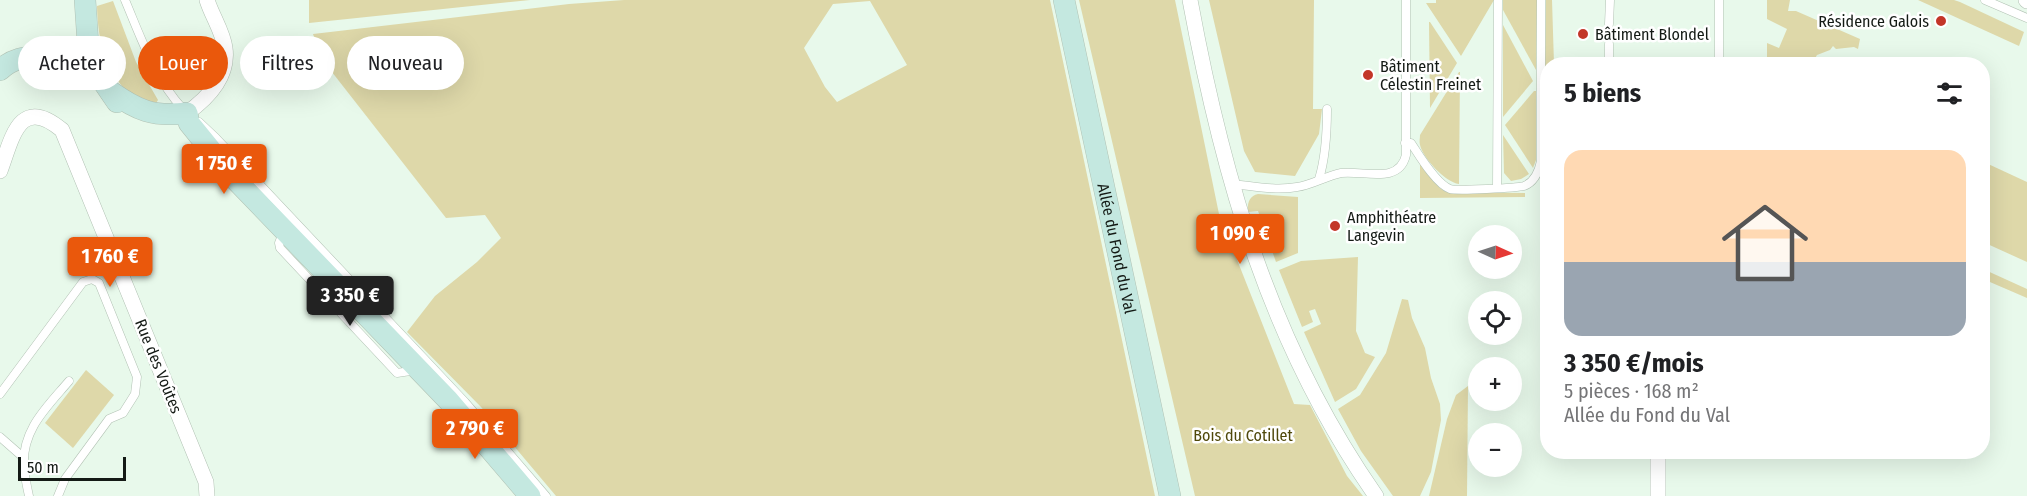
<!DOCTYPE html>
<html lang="fr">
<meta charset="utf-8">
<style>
body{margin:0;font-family:"Fira Sans Condensed",sans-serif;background:#f6f6f6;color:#202124;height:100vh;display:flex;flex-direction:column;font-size:22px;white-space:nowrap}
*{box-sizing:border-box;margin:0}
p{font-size:20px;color:#757577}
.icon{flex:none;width:33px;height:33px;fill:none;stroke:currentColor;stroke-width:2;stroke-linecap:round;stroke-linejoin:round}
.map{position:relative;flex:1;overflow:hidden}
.panel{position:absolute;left:1540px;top:57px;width:450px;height:402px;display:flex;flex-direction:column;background:#fff;border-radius:24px;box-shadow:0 6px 24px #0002}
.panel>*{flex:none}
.hud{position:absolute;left:18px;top:36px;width:570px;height:54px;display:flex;gap:12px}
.needle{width:39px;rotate:93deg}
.controls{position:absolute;left:1468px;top:225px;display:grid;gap:12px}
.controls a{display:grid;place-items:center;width:54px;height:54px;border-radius:50%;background:#fff;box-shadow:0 6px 24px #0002;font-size:30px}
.scale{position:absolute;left:18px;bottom:15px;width:108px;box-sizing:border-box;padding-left:6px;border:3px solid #141a15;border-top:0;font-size:16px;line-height:21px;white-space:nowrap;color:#141a15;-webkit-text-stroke:4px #fff;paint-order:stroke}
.price{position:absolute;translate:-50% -51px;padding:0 14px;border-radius:6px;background:#ea580c;color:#fff;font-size:20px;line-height:39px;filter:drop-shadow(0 2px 3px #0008)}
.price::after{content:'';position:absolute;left:50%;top:36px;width:18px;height:14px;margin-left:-9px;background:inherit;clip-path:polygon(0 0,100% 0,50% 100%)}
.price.on{background:#222;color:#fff}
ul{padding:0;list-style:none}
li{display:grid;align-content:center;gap:12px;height:318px;padding:0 24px}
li+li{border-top:2px solid #e0e0e0}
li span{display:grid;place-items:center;height:186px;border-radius:18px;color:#555}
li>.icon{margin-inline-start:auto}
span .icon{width:108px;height:108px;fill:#fffc;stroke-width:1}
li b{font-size:26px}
h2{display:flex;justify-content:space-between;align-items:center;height:72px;padding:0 24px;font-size:26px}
.chip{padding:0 21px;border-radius:27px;background:#fff;box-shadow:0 6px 24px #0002;font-size:21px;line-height:54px}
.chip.on{background:#ea580c;color:#fff}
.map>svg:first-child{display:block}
.green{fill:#ded8a9;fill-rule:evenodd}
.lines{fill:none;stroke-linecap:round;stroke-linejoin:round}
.lane-casing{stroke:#b2c2b4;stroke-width:9}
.street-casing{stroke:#b2c2b4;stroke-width:16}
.secondary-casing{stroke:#b2c2b4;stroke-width:22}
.lane{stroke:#fff;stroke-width:8}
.street{stroke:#fff;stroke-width:15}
.secondary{stroke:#c4e8e0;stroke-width:21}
.poi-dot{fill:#c33628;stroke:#fff;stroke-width:2}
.labels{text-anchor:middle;stroke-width:5;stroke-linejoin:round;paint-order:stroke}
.poi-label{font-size:16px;fill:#141a15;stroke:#fff;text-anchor:start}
.street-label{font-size:16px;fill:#141a15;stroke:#fff}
.park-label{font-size:16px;fill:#4f480b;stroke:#fff}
</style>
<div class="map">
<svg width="2027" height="496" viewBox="0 0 2027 496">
<rect width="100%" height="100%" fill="#e8f9eb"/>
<g class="green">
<path d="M309,0H530L309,23Z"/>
<path d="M624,0H1050L1155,496H556L481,407L407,332L435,296L477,262L501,238L485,215L446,218L321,58L313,34L569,4ZM870,1L907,65L837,102L825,87L804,48L833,4Z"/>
<path d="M1079,0H1175L1219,214L1294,404L1310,405L1347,476L1363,496H1195Z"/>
<path d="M1209,0H1314L1313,109H1322L1319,134L1295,176L1255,172L1244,151Z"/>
<path d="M1436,0H1494L1461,56L1426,3H1436Z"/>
<path d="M1503,0H1537L1536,70L1503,10Z"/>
<path d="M1546,0H1552L1554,64H1548V69H1545Z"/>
<path d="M1767,0H1790L1788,11H1796L1860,39L1858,49L1854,47L1836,49L1833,46L1830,50L1817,55L1812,64H1767V43L1779,48L1787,29L1767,19Z"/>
<path d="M1918,0H1954L1960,2L2024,32L2019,46Z"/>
<path d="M113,1L136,62L158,100L156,103C109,95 98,47 97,6Z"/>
<path d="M1429,22H1430L1457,63L1430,108Z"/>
<path d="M1503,25L1533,81L1503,117Z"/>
<path d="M1459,72H1460L1459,184C1445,182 1423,158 1420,145C1419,142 1420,138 1420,135Z"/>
<path d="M1534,91H1536V160L1533,168L1505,125Z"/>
<path d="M1544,92H1548L1547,160H1544Z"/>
<path d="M1503,135L1529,174L1521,179L1511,181L1504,173Z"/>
<path d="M1420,161L1440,188L1446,192L1525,193V197L1420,198Z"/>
<path d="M1986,163L2027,182V262L1983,242V168Z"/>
<path d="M1258,194L1298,197V253L1276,262L1258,211L1248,212C1247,204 1249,196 1258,194Z"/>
<path d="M1358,257L1356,331L1365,353L1375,357L1356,389L1335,402L1304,332L1321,324L1315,309L1309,311L1313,322L1302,327L1279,270L1301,261Z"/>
<path d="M1983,269L2027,289V298L1983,279Z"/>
<path d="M1402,299L1408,300L1412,318L1425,348L1431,378L1440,404L1441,420L1431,472L1420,496H1393L1361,451L1338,409L1360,395L1386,353Z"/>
<path d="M86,370L114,395L73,448L45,423Z"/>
<path d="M1468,386L1467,496H1429L1447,419L1456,395Z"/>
</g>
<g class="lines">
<defs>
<g id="lane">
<path d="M125,0C141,38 155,79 183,109"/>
<path d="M1985,0L2027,18"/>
<path d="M1609,24L1610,0"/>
<path d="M1609,64V44"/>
<path d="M1719,64V0"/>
<path d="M199,122L216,138L465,402L546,496"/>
<path d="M1405,143H1411C1419,155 1436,184 1450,189C1456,191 1517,188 1524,186C1535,182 1539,171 1541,161V0"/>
<path d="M1319,179C1326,156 1327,133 1327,109"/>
<path d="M1232,184C1253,186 1275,191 1297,187C1312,185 1326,176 1341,173C1364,170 1399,185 1406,155V0"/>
<path d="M1497,188L1498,0"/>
<path d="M283,233L279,243L280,248L397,373L417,370"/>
<path d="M0,394L83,282L92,279L99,283L137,377L135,394L123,413L109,419L65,479L58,496"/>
<path d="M0,437L24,458"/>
<path d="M29,496C27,487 25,477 24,468C21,430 47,407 69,381"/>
</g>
<g id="street">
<path d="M1190,0C1223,179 1271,346 1376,496"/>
<path d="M2026,0L2027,1"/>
<path d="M187,113C208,98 229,77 225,48C223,32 212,16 207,0"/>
<path d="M0,171C12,139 19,94 62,130L206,482L207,496"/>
<path d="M1658,452V496"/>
</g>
<g id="secondary">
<path d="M85,0L88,44L102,80L117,102"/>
<path id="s1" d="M1064,0L1170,496"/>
<path d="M0,70C19,52 38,59 60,53C69,50 78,47 88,44"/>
<path d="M110,91C138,111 153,117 187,113L189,123L232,176L448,400L530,496"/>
</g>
</defs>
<use href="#lane" class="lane-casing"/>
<use href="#street" class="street-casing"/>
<use href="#secondary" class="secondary-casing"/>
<use href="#lane" class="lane"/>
<use href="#street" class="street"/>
<use href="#secondary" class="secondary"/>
</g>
<g class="poi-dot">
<circle cx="1941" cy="21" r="6"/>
<circle cx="1583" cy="34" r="6"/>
<circle cx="1368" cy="75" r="6"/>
<circle cx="1335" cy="226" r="6"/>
</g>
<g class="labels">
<g class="poi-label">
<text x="1929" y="27" text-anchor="end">Résidence Galois</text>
<text x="1595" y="40">Bâtiment Blondel</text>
<text x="1380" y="72">Bâtiment<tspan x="1380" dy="18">Célestin Freinet</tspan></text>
<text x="1347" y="223">Amphithéatre<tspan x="1347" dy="18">Langevin</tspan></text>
</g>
<g class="street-label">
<text dy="6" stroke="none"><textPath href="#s1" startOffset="254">Allée du Fond du Val</textPath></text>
<text transform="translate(159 366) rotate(68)" y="6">Rue des Voûtes</text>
</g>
<g class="park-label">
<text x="1243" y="441">Bois du Cotillet</text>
</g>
</g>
</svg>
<div class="controls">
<a><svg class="needle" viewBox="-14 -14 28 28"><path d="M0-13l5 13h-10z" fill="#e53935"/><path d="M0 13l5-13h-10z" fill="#757577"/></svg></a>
<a><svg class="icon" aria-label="locate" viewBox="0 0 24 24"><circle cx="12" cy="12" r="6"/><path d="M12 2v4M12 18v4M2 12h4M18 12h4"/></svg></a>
<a>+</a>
<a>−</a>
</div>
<div class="scale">50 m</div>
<b class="price" style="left:224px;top:195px">1 750 €</b>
<b class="price" style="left:1240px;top:265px">1 090 €</b>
<b class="price" style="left:110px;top:288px">1 760 €</b>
<b class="price on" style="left:350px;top:327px">3 350 €</b>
<b class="price" style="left:475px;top:460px">2 790 €</b>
<div class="hud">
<a class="chip">Acheter</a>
<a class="chip on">Louer</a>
<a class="chip">Filtres</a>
<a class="chip">Nouveau</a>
</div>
<section class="panel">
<h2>5 biens<svg class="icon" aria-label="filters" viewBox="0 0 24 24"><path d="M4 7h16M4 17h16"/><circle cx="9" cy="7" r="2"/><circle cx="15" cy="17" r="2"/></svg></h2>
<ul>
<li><span style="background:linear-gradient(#ffd9b3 60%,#9aa5b1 0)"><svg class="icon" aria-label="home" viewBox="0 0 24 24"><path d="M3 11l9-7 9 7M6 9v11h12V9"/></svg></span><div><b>3 350 €/mois</b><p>5 pièces · 168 m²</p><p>Allée du Fond du Val</p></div></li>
</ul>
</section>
</div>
